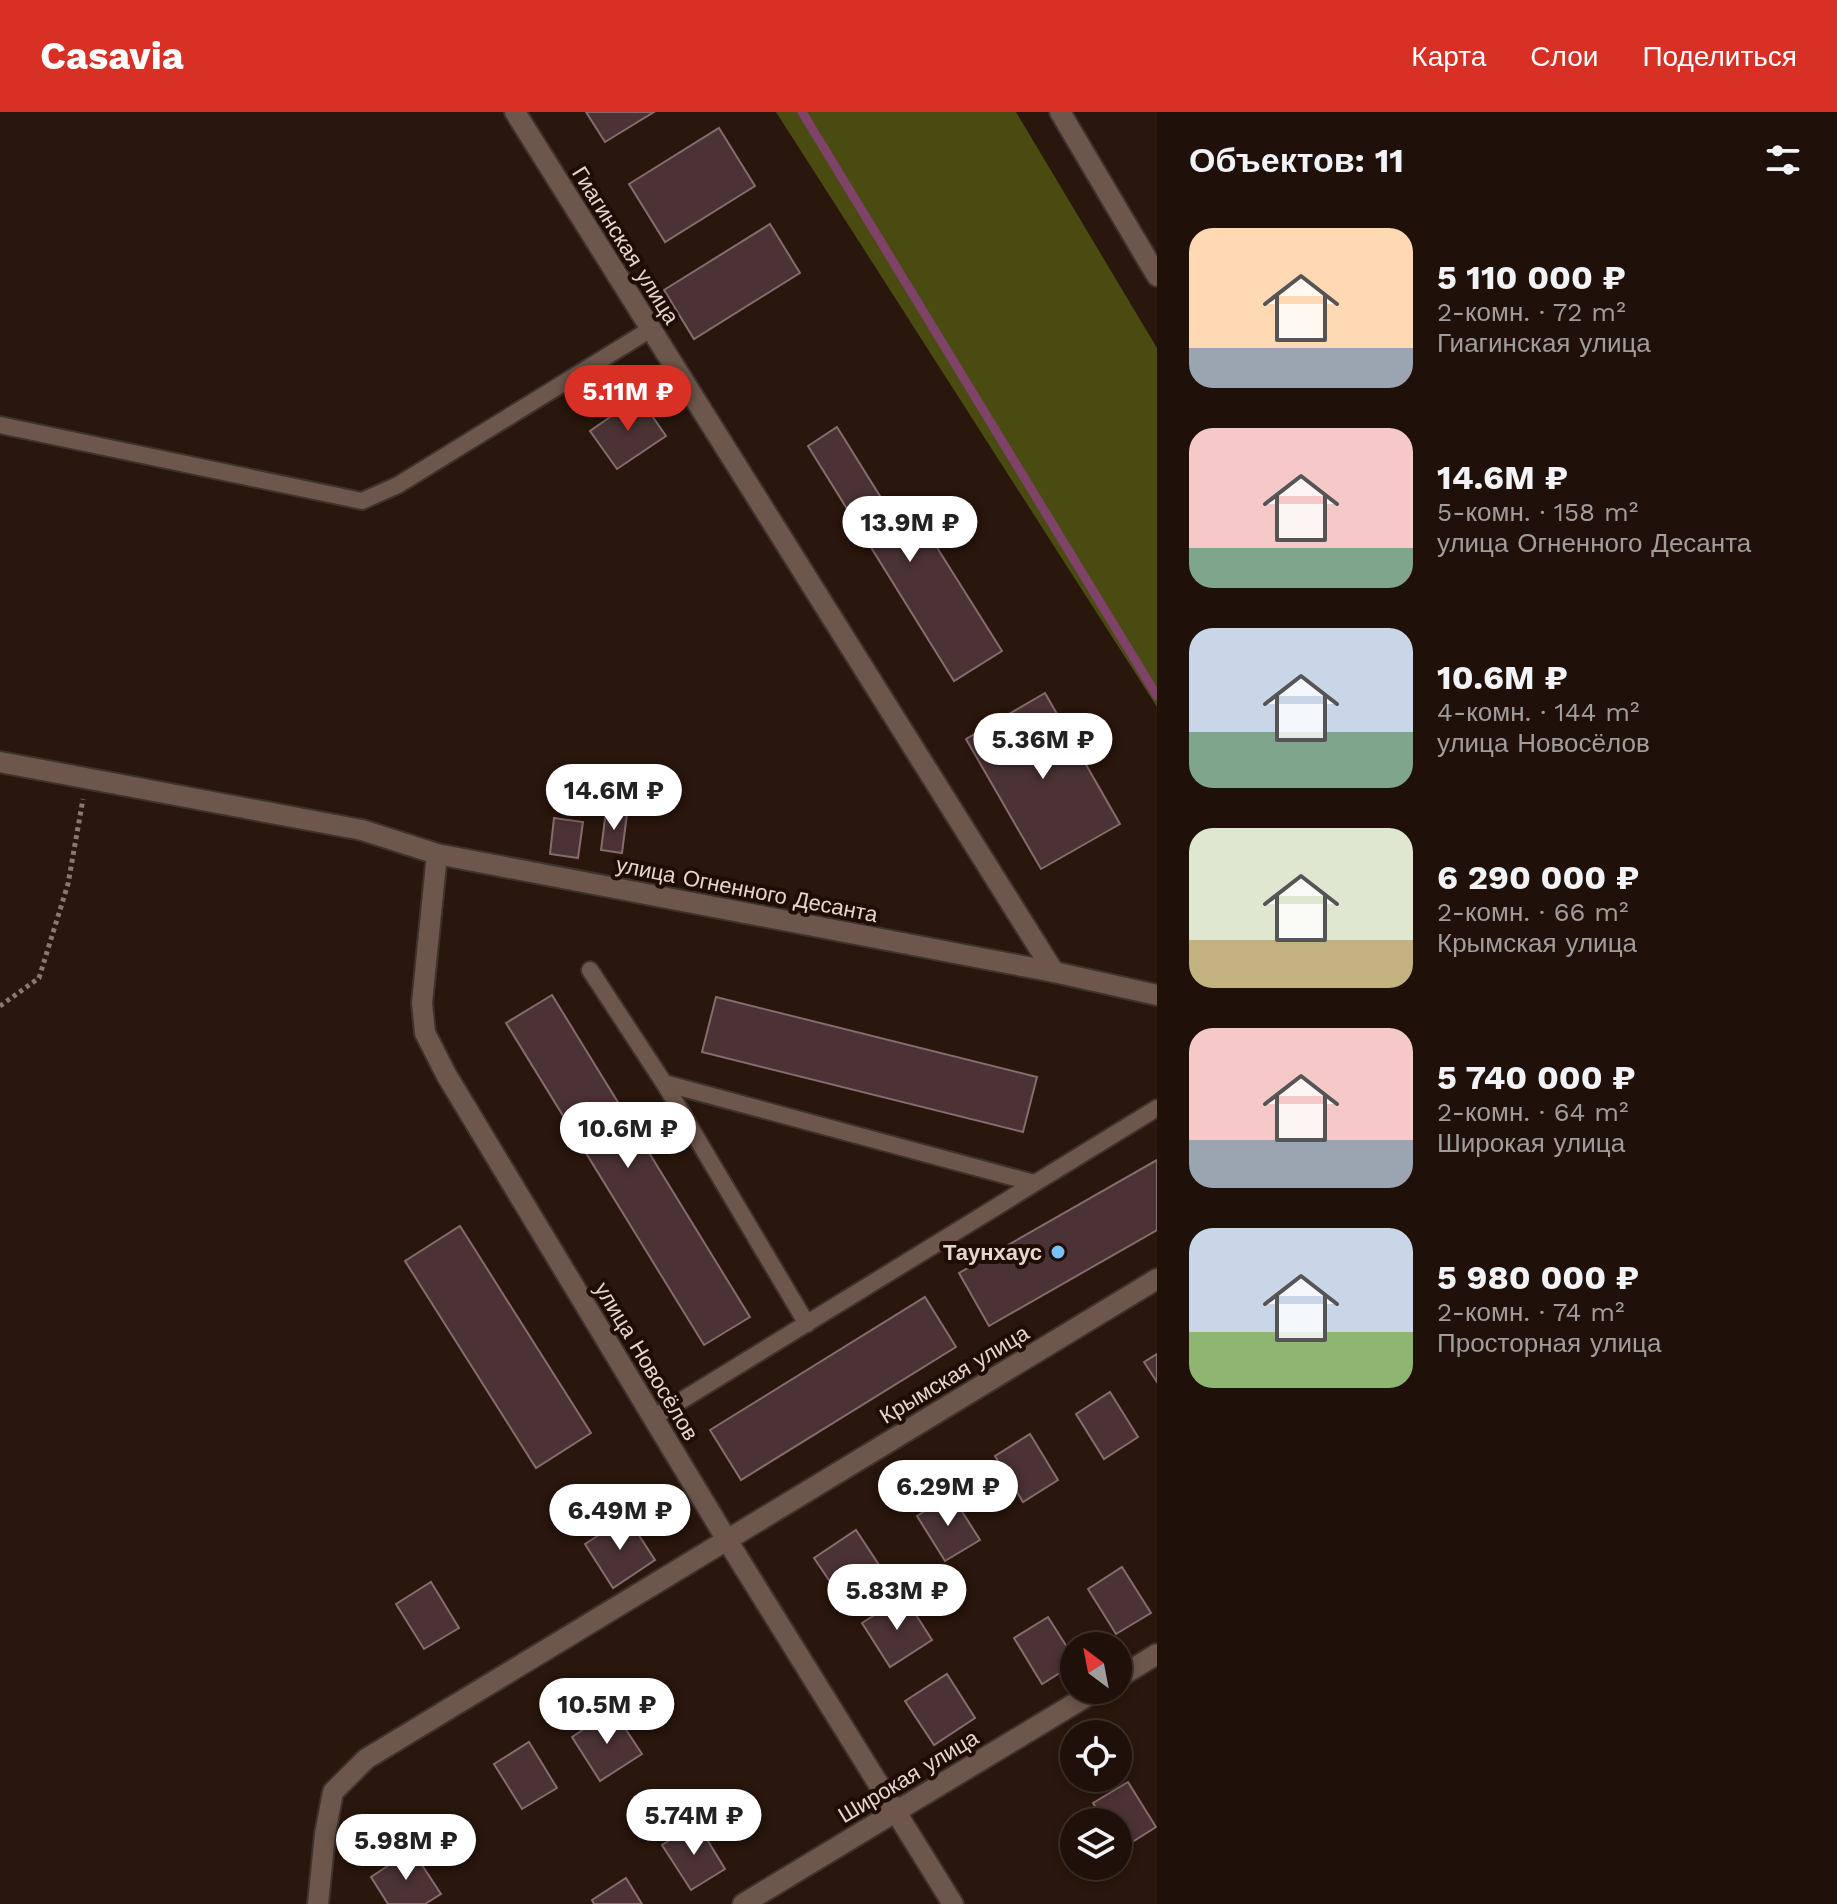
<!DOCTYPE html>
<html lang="ru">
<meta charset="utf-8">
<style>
body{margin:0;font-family:"Work Sans",sans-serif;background:#271912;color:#f1f3f6;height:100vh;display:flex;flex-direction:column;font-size:30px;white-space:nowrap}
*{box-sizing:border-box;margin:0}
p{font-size:26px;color:#a19d9c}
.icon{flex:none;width:44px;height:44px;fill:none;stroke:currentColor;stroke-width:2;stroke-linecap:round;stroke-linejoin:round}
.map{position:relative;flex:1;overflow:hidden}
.details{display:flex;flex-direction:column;background:#1f1009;width:680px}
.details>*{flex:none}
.needle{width:52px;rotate:328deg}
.controls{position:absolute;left:1060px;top:1520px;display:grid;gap:16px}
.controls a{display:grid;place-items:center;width:72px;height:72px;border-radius:50%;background:#1f1009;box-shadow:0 4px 12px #0003,0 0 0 2px #3c302a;font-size:40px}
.price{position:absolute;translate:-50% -68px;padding:0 18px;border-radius:28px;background:#fff;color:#222;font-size:26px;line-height:52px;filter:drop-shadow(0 2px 4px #0008)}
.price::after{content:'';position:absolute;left:50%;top:48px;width:24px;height:18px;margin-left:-12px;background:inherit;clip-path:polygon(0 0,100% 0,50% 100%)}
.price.current{background:#d93025;color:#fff}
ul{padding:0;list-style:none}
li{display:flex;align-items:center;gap:24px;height:200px;padding:0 32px}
li span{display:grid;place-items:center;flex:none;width:224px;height:160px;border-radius:24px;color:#555}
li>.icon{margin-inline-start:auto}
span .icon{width:96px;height:96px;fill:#fffc;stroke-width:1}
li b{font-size:34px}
h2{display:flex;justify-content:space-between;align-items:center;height:96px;padding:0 32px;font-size:34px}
header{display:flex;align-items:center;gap:48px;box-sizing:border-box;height:112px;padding:0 40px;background:#d93025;color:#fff}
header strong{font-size:38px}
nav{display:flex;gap:44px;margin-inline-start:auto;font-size:28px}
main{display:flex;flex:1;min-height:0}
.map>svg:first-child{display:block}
.forest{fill:#494b11}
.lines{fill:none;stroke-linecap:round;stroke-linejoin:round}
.stream{stroke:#7f4269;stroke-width:9}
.building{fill:#4b3234;stroke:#876b6d;stroke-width:2}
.lane-casing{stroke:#3e312e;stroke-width:20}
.street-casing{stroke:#3e312e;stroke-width:24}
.secondary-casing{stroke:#3e312e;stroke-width:24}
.path{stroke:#88786f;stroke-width:5;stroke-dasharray:4 4;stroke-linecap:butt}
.lane{stroke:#6d564b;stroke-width:16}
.street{stroke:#6d564b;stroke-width:20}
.secondary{stroke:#6d564b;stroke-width:20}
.poi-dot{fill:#79bff8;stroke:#1f0d05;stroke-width:3}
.labels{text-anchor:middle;stroke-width:8;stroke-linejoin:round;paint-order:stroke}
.street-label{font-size:22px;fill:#e3d6cf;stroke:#1f0d05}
.poi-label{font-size:22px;font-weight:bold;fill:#e3d6cf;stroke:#1f0d05;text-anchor:end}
</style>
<header>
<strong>Casavia</strong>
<nav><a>Карта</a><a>Слои</a><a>Поделиться</a></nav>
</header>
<main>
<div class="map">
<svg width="1157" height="1792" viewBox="0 0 1157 1792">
<rect width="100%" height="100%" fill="#29160c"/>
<path class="forest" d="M776,0H1016L1157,236V595Z"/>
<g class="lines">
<path class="stream" d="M802,0L1157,584"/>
</g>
<g class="building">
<path d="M586,0H654L605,30Z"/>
<path d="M719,16L755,74L665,130L629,72Z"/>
<path d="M770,112L800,161L694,227L664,178Z"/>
<path d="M639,285L666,324L617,357L590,319Z"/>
<path d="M837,315L908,429L926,418L1002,539L954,569L808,334Z"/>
<path d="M1045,581L1120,712L1041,757L966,627Z"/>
<path d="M606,699L627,702L622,741L601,738Z"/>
<path d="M554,706L583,710L578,746L550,742Z"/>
<path d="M552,883L750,1205L704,1233L506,911Z"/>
<path d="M716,885L1037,965L1023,1020L702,940Z"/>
<path d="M1157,1048V1118L989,1214L959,1161Z"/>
<path d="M460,1114L591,1321L536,1356L405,1149Z"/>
<path d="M925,1185L956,1235L741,1368L710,1318Z"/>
<path d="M1157,1242V1270L1144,1250Z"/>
<path d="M1110,1280L1138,1325L1104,1347L1076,1302Z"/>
<path d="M1030,1322L1058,1368L1023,1390L995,1344Z"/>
<path d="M951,1382L980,1428L945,1449L917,1404Z"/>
<path d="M627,1405L655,1448L613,1476L585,1432Z"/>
<path d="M856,1418L885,1462L843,1489L814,1446Z"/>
<path d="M1122,1455L1151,1501L1116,1522L1088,1477Z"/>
<path d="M431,1470L459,1516L424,1537L396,1492Z"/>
<path d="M904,1484L932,1528L890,1555L862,1511Z"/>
<path d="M1048,1505L1074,1546V1552L1042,1572L1014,1526Z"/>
<path d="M947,1562L975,1606L934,1633L905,1589Z"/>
<path d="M613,1598L642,1642L600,1669L572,1625Z"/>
<path d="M529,1630L557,1676L522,1697L494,1652Z"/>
<path d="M1128,1670L1156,1715L1121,1737L1118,1731V1710H1105L1093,1691Z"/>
<path d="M697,1711L725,1757L691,1778L662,1733Z"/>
<path d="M412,1738L441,1782L425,1792H388L371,1765Z"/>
<path d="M626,1766L642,1792H594L592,1788Z"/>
</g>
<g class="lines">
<defs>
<g id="lane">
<path d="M0,313L362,389L398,373L651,217"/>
<path d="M590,858L664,971L1034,1071"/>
<path d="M664,971L807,1212"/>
<path d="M653,1306L1157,996"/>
</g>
<g id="street">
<path d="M515,0L1054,860"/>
<path d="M0,650L362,718L437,742L1054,860L1157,883"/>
<path d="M437,742L422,891L425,921L447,964L727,1428L953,1792"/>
<path d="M1118,1566L1157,1542"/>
<path d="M318,1792L325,1722L333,1680L366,1647L1157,1167"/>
<path d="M743,1792L1097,1578"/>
</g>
<path id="secondary" d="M1060,0L1157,164"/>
</defs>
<use href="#lane" class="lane-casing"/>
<use href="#street" class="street-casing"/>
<use href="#secondary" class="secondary-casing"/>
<path class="path" d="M0,894L39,866L68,772L83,687"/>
<use href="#lane" class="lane"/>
<use href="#street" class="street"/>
<use href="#secondary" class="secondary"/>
</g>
<circle class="poi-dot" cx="1058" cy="1140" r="8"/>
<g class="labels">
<g class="street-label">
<text transform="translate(626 133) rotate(58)" y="8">Гиагинская улица</text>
<text transform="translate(747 777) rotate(11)" y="8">улица Огненного Десанта</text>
<text transform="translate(647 1249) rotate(59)" y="8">улица Новосёлов</text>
<text transform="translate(954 1262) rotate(-31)" y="8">Крымская улица</text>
<text transform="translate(908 1664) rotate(-31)" y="8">Широкая улица</text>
</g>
<g class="poi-label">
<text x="1042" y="1148">Таунхаус</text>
</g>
</g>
</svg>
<div class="controls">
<a><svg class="needle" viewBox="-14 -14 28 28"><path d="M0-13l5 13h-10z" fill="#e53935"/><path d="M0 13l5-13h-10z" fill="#a19d9c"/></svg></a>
<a><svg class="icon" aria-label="locate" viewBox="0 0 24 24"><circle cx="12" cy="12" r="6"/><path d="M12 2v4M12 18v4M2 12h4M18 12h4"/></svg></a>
<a><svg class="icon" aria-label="layers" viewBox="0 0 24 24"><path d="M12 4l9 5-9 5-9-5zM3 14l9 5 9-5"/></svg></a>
</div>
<b class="price current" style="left:628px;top:321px">5.11M ₽</b>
<b class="price" style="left:910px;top:452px">13.9M ₽</b>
<b class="price" style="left:1043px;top:669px">5.36M ₽</b>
<b class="price" style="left:614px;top:720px">14.6M ₽</b>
<b class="price" style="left:628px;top:1058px">10.6M ₽</b>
<b class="price" style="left:948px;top:1416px">6.29M ₽</b>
<b class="price" style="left:620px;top:1440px">6.49M ₽</b>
<b class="price" style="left:897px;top:1520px">5.83M ₽</b>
<b class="price" style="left:607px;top:1634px">10.5M ₽</b>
<b class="price" style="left:694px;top:1745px">5.74M ₽</b>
<b class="price" style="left:406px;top:1770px">5.98M ₽</b>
</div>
<section class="details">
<h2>Объектов: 11<svg class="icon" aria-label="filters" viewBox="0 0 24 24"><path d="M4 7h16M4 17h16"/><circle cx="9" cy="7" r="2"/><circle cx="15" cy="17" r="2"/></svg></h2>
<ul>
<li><span style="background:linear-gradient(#ffd9b3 75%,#9aa5b1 0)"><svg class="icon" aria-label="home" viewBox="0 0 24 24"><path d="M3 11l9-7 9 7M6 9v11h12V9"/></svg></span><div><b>5 110 000 ₽</b><p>2-комн. · 72 m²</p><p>Гиагинская улица</p></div></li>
<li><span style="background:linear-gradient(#f6c9c9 75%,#7fa58c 0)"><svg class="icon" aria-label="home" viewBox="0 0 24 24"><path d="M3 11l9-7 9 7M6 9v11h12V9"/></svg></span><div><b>14.6M ₽</b><p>5-комн. · 158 m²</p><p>улица Огненного Десанта</p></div></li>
<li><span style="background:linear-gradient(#c9d6e8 65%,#7fa58c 0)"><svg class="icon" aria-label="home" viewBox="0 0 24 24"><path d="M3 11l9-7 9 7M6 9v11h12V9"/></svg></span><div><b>10.6M ₽</b><p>4-комн. · 144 m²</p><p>улица Новосёлов</p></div></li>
<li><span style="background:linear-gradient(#dfe7d0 70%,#c2b280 0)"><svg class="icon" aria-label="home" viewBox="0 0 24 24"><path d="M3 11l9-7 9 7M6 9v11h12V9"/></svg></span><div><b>6 290 000 ₽</b><p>2-комн. · 66 m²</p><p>Крымская улица</p></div></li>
<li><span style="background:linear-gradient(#f6c9c9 70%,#9aa5b1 0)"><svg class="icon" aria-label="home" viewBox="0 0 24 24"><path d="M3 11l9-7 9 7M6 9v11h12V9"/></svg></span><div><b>5 740 000 ₽</b><p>2-комн. · 64 m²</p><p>Широкая улица</p></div></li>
<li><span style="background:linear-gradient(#c9d6e8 65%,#8fb573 0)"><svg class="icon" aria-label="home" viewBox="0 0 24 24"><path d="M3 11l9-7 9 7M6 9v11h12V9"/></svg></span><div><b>5 980 000 ₽</b><p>2-комн. · 74 m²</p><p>Просторная улица</p></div></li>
</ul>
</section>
</main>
